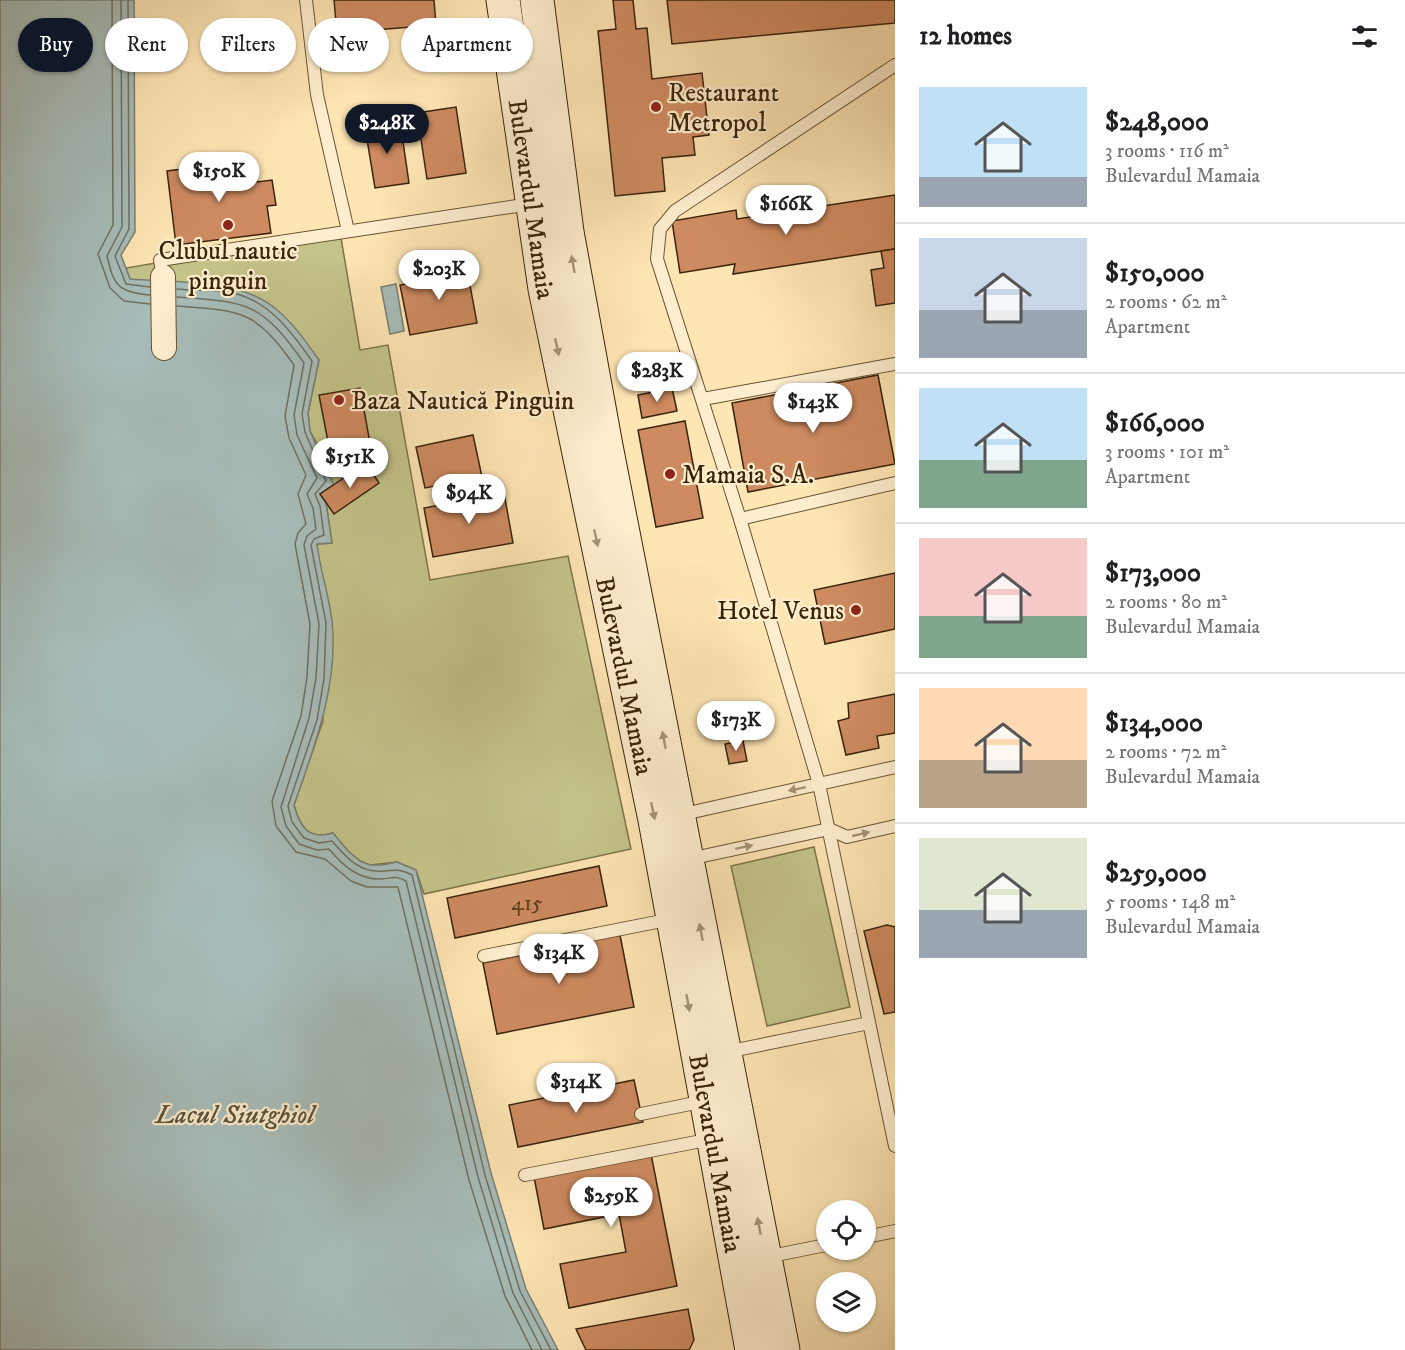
<!DOCTYPE html>
<meta charset="utf-8">
<style>
body{margin:0;font-family:"IM FELL DW Pica",serif;background:#f2f2f2;color:#202124;height:100vh;display:flex;flex-direction:column;font-size:22px;white-space:nowrap}
*{box-sizing:border-box;margin:0}
p{font-size:20px;color:#757577}
.icon{flex:none;width:33px;height:33px;fill:none;stroke:currentColor;stroke-width:2;stroke-linecap:round;stroke-linejoin:round}
.map{position:relative;flex:1;overflow:hidden}
.panel{display:flex;flex-direction:column;background:#fff;width:510px}
.panel>*{flex:none}
.guide{position:absolute;left:18px;top:18px;width:570px;height:54px;display:flex;gap:12px}
.fabs{position:absolute;left:816px;top:1200px;display:grid;gap:12px}
.fabs a{display:grid;place-items:center;width:60px;height:60px;border-radius:50%;background:#fff;box-shadow:0 2px 4px #0004;font-size:30px}
.price{position:absolute;translate:-50% -51px;padding:0 14px;border-radius:21px;background:#fff;color:#222;font-size:20px;line-height:39px;filter:drop-shadow(0 2px 3px #0008)}
.price::after{content:'';position:absolute;left:50%;top:36px;width:18px;height:14px;margin-left:-9px;background:inherit;clip-path:polygon(0 0,100% 0,50% 100%)}
.price.selected{background:#111827;color:#fff}
ul{padding:0;list-style:none}
li{display:flex;align-items:center;gap:18px;height:150px;padding:0 24px}
li+li{border-top:2px solid #e0e0e0}
li span{display:grid;place-items:center;flex:none;width:168px;height:120px;border-radius:0px;color:#555}
li>.icon{margin-inline-start:auto}
span .icon{width:72px;height:72px;fill:#fffc;stroke-width:1}
li b{font-size:26px}
h2{display:flex;justify-content:space-between;align-items:center;height:72px;padding:0 24px;font-size:26px}
.tag{padding:0 21px;border-radius:27px;background:#fff;box-shadow:0 2px 4px #0004;font-size:21px;line-height:54px}
.tag.selected{background:#111827;color:#fff}
main{display:flex;flex:1;min-height:0}
.map>svg:first-child{display:block}
.green{fill:#c3c38a;stroke:#7e7449;stroke-width:1.5}
.water{fill:#a6bcb9;stroke:#7a7f72;stroke-width:1.5}
.lines{fill:none;stroke-linecap:round;stroke-linejoin:round}
.shore{stroke:#707060;stroke-width:1.5}
.building{fill:#ce8a60;stroke:#392408;stroke-width:1.5}
.lane-casing{stroke:#6a5433;stroke-width:14}
.street-casing{stroke:#6a5433;stroke-width:26}
.secondary-casing{stroke:#392408;stroke-width:35}
.lane{stroke:#feeece;stroke-width:12}
.street{stroke:#feeece;stroke-width:24}
.secondary{stroke:#feeece;stroke-width:33}
.oneway{fill:#a59375}
.poi-dot{fill:#8f2418;stroke:#feeece;stroke-width:2}
.labels{text-anchor:middle;stroke-width:4.5;stroke-linejoin:round;paint-order:stroke}
.number-label{font-size:22px;fill:#5e3e1e}
.poi-label{font-size:26px;fill:#392408;stroke:#feeece;text-anchor:start}
.street-label{font-size:26px;fill:#392408;stroke:#feeece}
.water-label{font-size:27px;font-style:italic;fill:#5a523d;stroke:#feeece}
</style>
<main>
<div class="map">
<svg width="895" height="1350" viewBox="0 0 895 1350">
<rect width="100%" height="100%" fill="#fee5b4"/>
<filter id="stains"><feTurbulence type="fractalNoise" baseFrequency=".00333" numOctaves="4"/><feColorMatrix values="0 0 0 0 .2 0 0 0 0 .09 0 0 0 0 .02 0 0 0 .5 -.17"/></filter>
<radialGradient id="worn" r=".72"><stop offset=".6" stop-color="#630" stop-opacity="0"/><stop offset="1" stop-color="#630" stop-opacity=".3"/></radialGradient>
<g class="green">
<path d="M340,232L360,350L388,345L430,580L568,556L631,849L424,894L416,870L397,862L370,865L360,861L348,851L333,833C309,840 300,828 294,805L323,721L317,544L332,543L326,503L320,494L321,451L310,431L308,413L319,360L237,288L130,280L126,268Z"/>
<path d="M814,847L850,1007L767,1026L731,866Z"/>
</g>
<g class="water">
<path d="M0,0H134L135,232L121,255L130,279C177,283 241,278 277,310C294,324 306,342 319,360L308,413L310,431L334,485L320,494L326,503L332,543L317,544C320,570 329,595 332,621C339,684 314,748 294,805C300,828 309,840 333,833L348,851L360,861L370,865H382L397,862L416,870L491,1173L526,1289L558,1350H0Z"/>
<path d="M396,284L404,331L390,334L381,287Z"/>
</g>
<g class="lines">
<g class="shore">
<path d="M112,0L113,225L98,254L110,288L124,301L150,304"/>
<path d="M121,0L122,227L107,256C114,287 119,292 150,295"/>
<path d="M128,0L129,229L115,256L126,284L150,287"/>
<path d="M177,289C196,291 218,289 237,294C271,303 293,334 312,361L302,414L305,432L326,481L315,494L320,506L324,535L314,539L311,545L326,623L324,679L317,720L288,806L292,822L304,838L319,843L332,841C346,857 360,874 384,871C396,870 401,869 412,875L485,1175L520,1291L551,1350"/>
<path d="M177,297C248,302 261,302 304,363L294,415L297,435L317,478L307,494L313,508L316,529L307,536L304,545L319,624L316,678L309,718L281,807L286,826L299,844L317,850L329,849C343,866 359,880 382,879C392,878 396,875 406,881L478,1177L513,1293L542,1350"/>
<path d="M177,306C242,311 254,309 294,365L285,416L289,438L306,475L298,494L306,524L298,533L295,544L310,624L307,677L301,716L272,801L276,826L296,852L325,859L351,881L367,887H398L469,1180L505,1296L532,1350"/>
</g>
</g>
<g class="building">
<path d="M334,0H434L436,25L337,33Z"/>
<path d="M613,0H633L636,29L647,28L652,79L702,73L709,135L693,137L695,155L662,158L665,191L615,196L598,31L616,29Z"/>
<path d="M667,0H895V23L672,44Z"/>
<path d="M456,107L466,173L427,179L417,113Z"/>
<path d="M400,121L409,183L375,188L365,127Z"/>
<path d="M254,160L257,182L272,180L276,205L267,206L271,233L176,245L167,171Z"/>
<path d="M895,195V249L733,274L735,264L680,273L672,221L736,210L737,219Z"/>
<path d="M895,249V303L876,306L871,270L884,268L881,251Z"/>
<path d="M466,264L477,323L410,335L400,285L422,281L420,272Z"/>
<path d="M878,375L895,464L748,492L732,403Z"/>
<path d="M360,388L370,443L330,452L319,395Z"/>
<path d="M672,388L677,411L642,418L638,395Z"/>
<path d="M685,421L703,518L656,527L638,430Z"/>
<path d="M473,435L482,477L425,488L416,447Z"/>
<path d="M366,463L379,483L334,514L320,494Z"/>
<path d="M504,493L513,543L433,557L424,508Z"/>
<path d="M895,573V629L825,644L814,590Z"/>
<path d="M895,694V733L877,736L879,748L846,755L838,721L849,718L848,703Z"/>
<path d="M743,741L747,761L729,764L725,744Z"/>
<path d="M599,866L607,906L455,938L447,898Z"/>
<path d="M887,925L895,927V1012L884,1014L864,931Z"/>
<path d="M620,935L634,1007L497,1034L483,963Z"/>
<path d="M634,1080L643,1122L518,1147L509,1105Z"/>
<path d="M651,1154L677,1286L569,1308L560,1264L626,1252L619,1214L544,1229L534,1177Z"/>
<path d="M688,1309L694,1340L689,1350H586L576,1329Z"/>
</g>
<g class="lines">
<defs>
<g id="lane">
<path d="M306,0L317,95L348,231"/>
<path d="M895,65L675,211L660,229L657,259L740,519L819,784L895,1146"/>
<path d="M163,277L160,260L530,204"/>
<path d="M703,399L895,364"/>
<path d="M740,519L895,483"/>
<path d="M679,815L895,767"/>
<path d="M689,859L829,829L847,837L895,826"/>
<path d="M484,956L672,919"/>
<path d="M726,1052L869,1023"/>
<path d="M641,1114L705,1101"/>
<path d="M525,1175L712,1139"/>
<path d="M866,1237L895,1231"/>
<path d="M766,1257L826,1245"/>
</g>
<path id="street" d="M163,277L164,348"/>
<g id="secondary">
<path id="s1" d="M503,0L545,289L655,820L752,1350"/>
<path d="M537,0L567,232L606,446L783,1350"/>
</g>
</defs>
<use href="#lane" class="lane-casing"/>
<use href="#street" class="street-casing"/>
<use href="#secondary" class="secondary-casing"/>
<use href="#lane" class="lane"/>
<use href="#street" class="street"/>
<use href="#secondary" class="secondary"/>
</g>
<defs><path id="oneway-solid" d="M-6-.8H1V-3.2L6.5 0L1 3.2V.8H-6Z" transform="scale(1.5)"/></defs>
<g class="oneway">
<use href="#oneway-solid" transform="translate(573 264) rotate(-100)"/>
<use href="#oneway-solid" transform="translate(557 347) rotate(78)"/>
<use href="#oneway-solid" transform="translate(596 538) rotate(78)"/>
<use href="#oneway-solid" transform="translate(664 740) rotate(-101)"/>
<use href="#oneway-solid" transform="translate(797 789) rotate(168)"/>
<use href="#oneway-solid" transform="translate(653 811) rotate(78)"/>
<use href="#oneway-solid" transform="translate(861 834) rotate(-13)"/>
<use href="#oneway-solid" transform="translate(744 847) rotate(-12)"/>
<use href="#oneway-solid" transform="translate(701 932) rotate(-101)"/>
<use href="#oneway-solid" transform="translate(688 1003) rotate(80)"/>
<use href="#oneway-solid" transform="translate(759 1226) rotate(-101)"/>
</g>
<g class="poi-dot">
<circle cx="656" cy="107" r="6"/>
<circle cx="228" cy="225" r="6"/>
<circle cx="339" cy="400" r="6"/>
<circle cx="670" cy="474" r="6"/>
<circle cx="856" cy="610" r="6"/>
</g>
<g class="labels">
<g class="number-label">
<text x="527" y="910">415</text>
</g>
<g class="poi-label">
<text x="668" y="101">Restaurant<tspan x="668" dy="30">Metropol</tspan></text>
<text x="228" y="259" text-anchor="middle">Clubul nautic<tspan x="228" dy="30">pinguin</tspan></text>
<text x="351" y="409">Baza Nautică Pinguin</text>
<text x="682" y="483">Mamaia S.A.</text>
<text x="844" y="619" text-anchor="end">Hotel Venus</text>
</g>
<g class="street-label">
<text dy="9" stroke="none"><textPath href="#s1" startOffset="201">Bulevardul Mamaia</textPath></text>
<text dy="9" stroke="none"><textPath href="#s1" startOffset="687">Bulevardul Mamaia</textPath></text>
<text dy="9" stroke="none"><textPath href="#s1" startOffset="1173">Bulevardul Mamaia</textPath></text>
</g>
<g class="water-label">
<text x="235" y="1123">Lacul Siutghiol</text>
</g>
</g>
<rect width="100%" height="100%" filter="url(#stains)"/>
<rect width="100%" height="100%" fill="url(#worn)"/>
</svg>
<div class="fabs">
<a><svg class="icon" aria-label="locate" viewBox="0 0 24 24"><circle cx="12" cy="12" r="6"/><path d="M12 2v4M12 18v4M2 12h4M18 12h4"/></svg></a>
<a><svg class="icon" aria-label="layers" viewBox="0 0 24 24"><path d="M12 4l9 5-9 5-9-5zM3 14l9 5 9-5"/></svg></a>
</div>
<b class="price selected" style="left:387px;top:155px">$248K</b>
<b class="price" style="left:219px;top:203px">$150K</b>
<b class="price" style="left:786px;top:236px">$166K</b>
<b class="price" style="left:439px;top:301px">$203K</b>
<b class="price" style="left:657px;top:403px">$283K</b>
<b class="price" style="left:813px;top:434px">$143K</b>
<b class="price" style="left:350px;top:489px">$151K</b>
<b class="price" style="left:469px;top:525px">$94K</b>
<b class="price" style="left:736px;top:752px">$173K</b>
<b class="price" style="left:559px;top:985px">$134K</b>
<b class="price" style="left:576px;top:1114px">$314K</b>
<b class="price" style="left:611px;top:1228px">$259K</b>
<div class="guide">
<a class="tag selected">Buy</a>
<a class="tag">Rent</a>
<a class="tag">Filters</a>
<a class="tag">New</a>
<a class="tag">Apartment</a>
</div>
</div>
<section class="panel">
<h2>12 homes<svg class="icon" aria-label="filters" viewBox="0 0 24 24"><path d="M4 7h16M4 17h16"/><circle cx="9" cy="7" r="2"/><circle cx="15" cy="17" r="2"/></svg></h2>
<ul>
<li><span style="background:linear-gradient(#bfe0f5 75%,#9aa5b1 0)"><svg class="icon" aria-label="home" viewBox="0 0 24 24"><path d="M3 11l9-7 9 7M6 9v11h12V9"/></svg></span><div><b>$248,000</b><p>3 rooms · 116 m²</p><p>Bulevardul Mamaia</p></div></li>
<li><span style="background:linear-gradient(#c9d6e8 60%,#9aa5b1 0)"><svg class="icon" aria-label="home" viewBox="0 0 24 24"><path d="M3 11l9-7 9 7M6 9v11h12V9"/></svg></span><div><b>$150,000</b><p>2 rooms · 62 m²</p><p>Apartment</p></div></li>
<li><span style="background:linear-gradient(#bfe0f5 60%,#7fa58c 0)"><svg class="icon" aria-label="home" viewBox="0 0 24 24"><path d="M3 11l9-7 9 7M6 9v11h12V9"/></svg></span><div><b>$166,000</b><p>3 rooms · 101 m²</p><p>Apartment</p></div></li>
<li><span style="background:linear-gradient(#f6c9c9 65%,#7fa58c 0)"><svg class="icon" aria-label="home" viewBox="0 0 24 24"><path d="M3 11l9-7 9 7M6 9v11h12V9"/></svg></span><div><b>$173,000</b><p>2 rooms · 80 m²</p><p>Bulevardul Mamaia</p></div></li>
<li><span style="background:linear-gradient(#ffd9b3 60%,#b9a48a 0)"><svg class="icon" aria-label="home" viewBox="0 0 24 24"><path d="M3 11l9-7 9 7M6 9v11h12V9"/></svg></span><div><b>$134,000</b><p>2 rooms · 72 m²</p><p>Bulevardul Mamaia</p></div></li>
<li><span style="background:linear-gradient(#dfe7d0 60%,#9aa5b1 0)"><svg class="icon" aria-label="home" viewBox="0 0 24 24"><path d="M3 11l9-7 9 7M6 9v11h12V9"/></svg></span><div><b>$259,000</b><p>5 rooms · 148 m²</p><p>Bulevardul Mamaia</p></div></li>
</ul>
</section>
</main>
